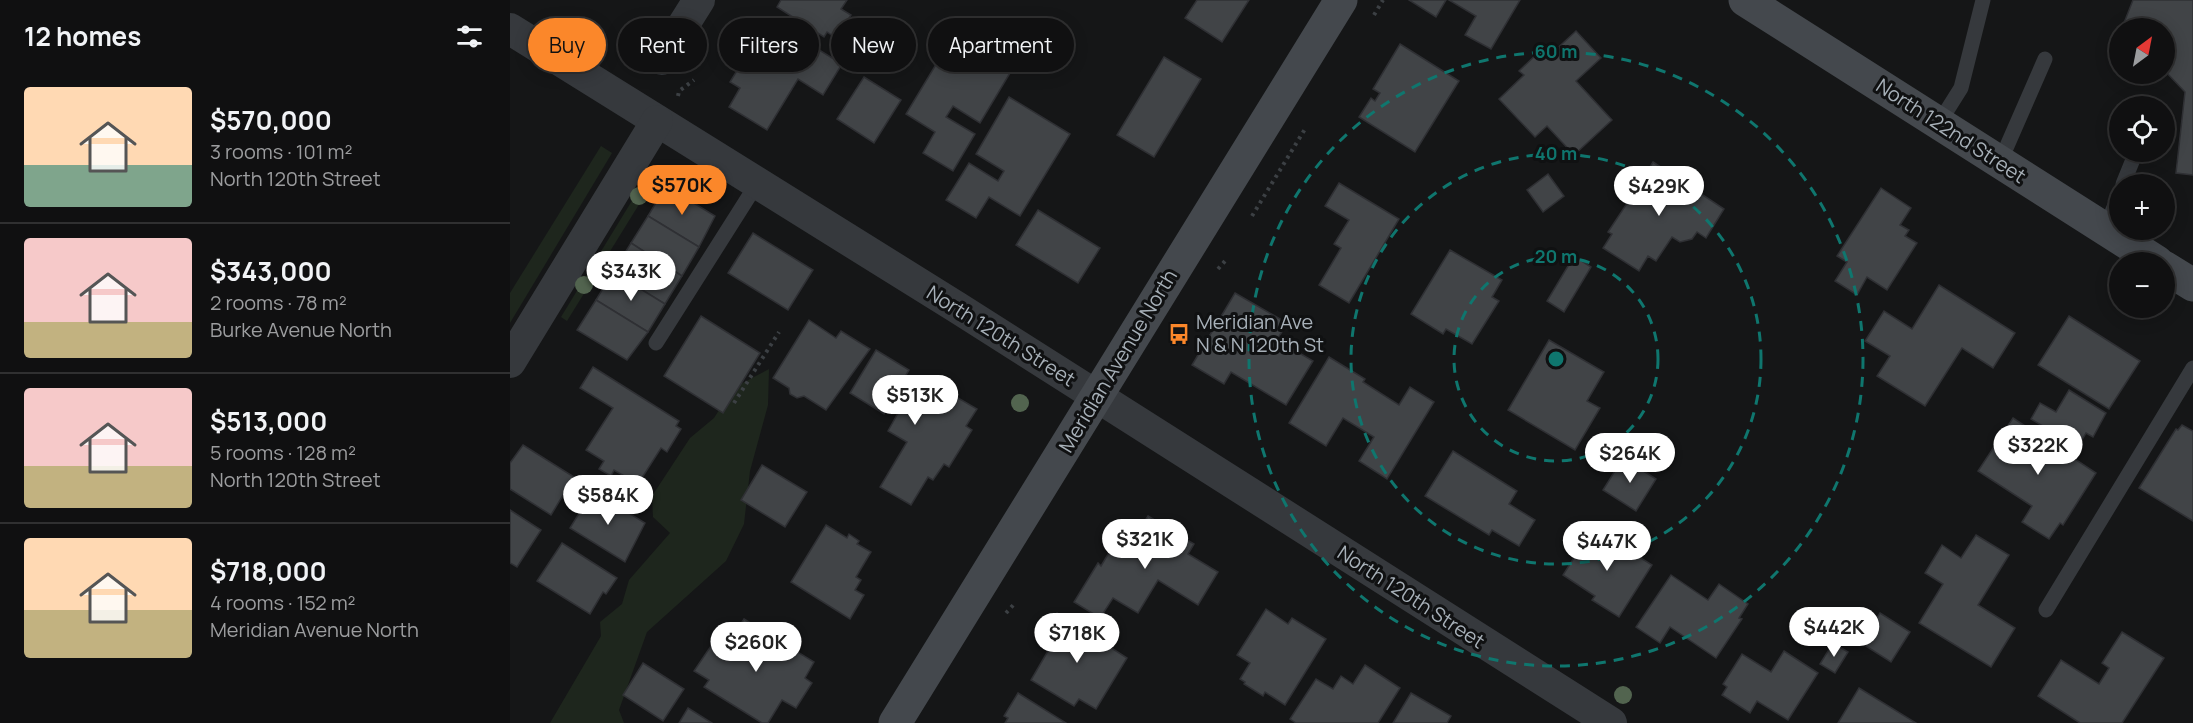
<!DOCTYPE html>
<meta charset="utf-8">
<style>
body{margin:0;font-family:Manrope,sans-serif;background:#19191a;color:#f1f3f6;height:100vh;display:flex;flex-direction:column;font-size:22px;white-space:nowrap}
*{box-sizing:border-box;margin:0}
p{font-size:20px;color:#9c9d9f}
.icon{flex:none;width:33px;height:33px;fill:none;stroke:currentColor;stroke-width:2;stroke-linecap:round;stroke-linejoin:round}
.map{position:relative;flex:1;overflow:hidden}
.sheet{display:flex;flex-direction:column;background:#101011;width:510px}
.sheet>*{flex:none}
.top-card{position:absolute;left:18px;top:18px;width:570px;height:54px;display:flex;gap:12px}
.needle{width:39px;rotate:32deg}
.tools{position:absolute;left:1599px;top:18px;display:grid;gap:12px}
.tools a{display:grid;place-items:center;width:66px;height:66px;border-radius:50%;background:#101011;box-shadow:0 3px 15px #0003,0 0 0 2px #303031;font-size:30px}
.price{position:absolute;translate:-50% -51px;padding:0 14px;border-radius:21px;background:#fff;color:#222;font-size:20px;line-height:39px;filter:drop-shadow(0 2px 3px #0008)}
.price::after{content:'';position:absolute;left:50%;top:36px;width:18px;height:14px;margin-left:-9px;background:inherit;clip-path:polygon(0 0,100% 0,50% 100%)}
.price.on{background:#fb872a;color:#111}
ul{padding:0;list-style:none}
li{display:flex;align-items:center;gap:18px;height:150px;padding:0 24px}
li+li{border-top:2px solid #303031}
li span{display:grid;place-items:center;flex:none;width:168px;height:120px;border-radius:6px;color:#555}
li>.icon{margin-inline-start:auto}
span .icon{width:72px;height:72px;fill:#fffc;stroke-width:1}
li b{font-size:26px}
h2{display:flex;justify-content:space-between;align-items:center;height:72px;padding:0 24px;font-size:26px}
.chip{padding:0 21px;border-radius:27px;background:#101011;box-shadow:0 3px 15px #0003,0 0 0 2px #303031;font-size:21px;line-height:54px}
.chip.on{background:#fb872a;color:#111}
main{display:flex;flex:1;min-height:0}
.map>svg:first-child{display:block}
.green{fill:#1e261d}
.building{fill:#414447;stroke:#2f3034;stroke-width:1.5}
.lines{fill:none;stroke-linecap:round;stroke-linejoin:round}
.path{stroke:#3c4044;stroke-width:4;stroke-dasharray:3 4.5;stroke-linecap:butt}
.lane{stroke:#36393d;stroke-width:15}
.street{stroke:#36393d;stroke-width:32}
.secondary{stroke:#44484d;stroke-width:33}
.tree{fill:#52644f}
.ring{fill:none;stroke:#0f766e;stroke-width:3;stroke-dasharray:10 8}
.labels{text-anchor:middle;stroke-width:6;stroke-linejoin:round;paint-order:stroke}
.street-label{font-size:20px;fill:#a7b0b8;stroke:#101112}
.poi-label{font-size:20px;fill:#a7b0b8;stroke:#101112;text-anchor:start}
.centre{fill:#0f766e;stroke:#101112;stroke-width:3}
.ring-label{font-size:18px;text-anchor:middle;font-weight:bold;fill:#0f766e;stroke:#101112;stroke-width:6;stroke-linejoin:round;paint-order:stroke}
</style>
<main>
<section class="sheet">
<h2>12 homes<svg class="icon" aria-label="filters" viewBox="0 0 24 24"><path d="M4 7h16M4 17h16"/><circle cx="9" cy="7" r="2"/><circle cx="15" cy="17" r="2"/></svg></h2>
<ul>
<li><span style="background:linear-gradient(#ffd9b3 65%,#7fa58c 0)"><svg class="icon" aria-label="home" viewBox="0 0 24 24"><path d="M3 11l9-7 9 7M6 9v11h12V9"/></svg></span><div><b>$570,000</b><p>3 rooms · 101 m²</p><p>North 120th Street</p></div></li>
<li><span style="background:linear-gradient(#f6c9c9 70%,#c2b280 0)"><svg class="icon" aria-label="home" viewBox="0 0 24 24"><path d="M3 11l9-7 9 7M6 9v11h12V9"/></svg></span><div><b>$343,000</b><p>2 rooms · 78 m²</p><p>Burke Avenue North</p></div></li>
<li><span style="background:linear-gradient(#f6c9c9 65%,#c2b280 0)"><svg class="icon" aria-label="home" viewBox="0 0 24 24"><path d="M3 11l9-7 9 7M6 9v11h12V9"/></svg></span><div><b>$513,000</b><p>5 rooms · 128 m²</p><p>North 120th Street</p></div></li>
<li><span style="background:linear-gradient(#ffd9b3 60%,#c2b280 0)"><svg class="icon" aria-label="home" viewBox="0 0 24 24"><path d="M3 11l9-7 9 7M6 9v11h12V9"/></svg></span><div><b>$718,000</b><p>4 rooms · 152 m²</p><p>Meridian Avenue North</p></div></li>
</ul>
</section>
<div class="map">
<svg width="1683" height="723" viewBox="0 0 1683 723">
<rect width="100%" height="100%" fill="#151617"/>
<g class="green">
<path d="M91,146L102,153L0,323V293Z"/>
<path d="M134,181L141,185L57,321L51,317Z"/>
<path d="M259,369L258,405L240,471L234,524L216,561L137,632L109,710L114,723H40L91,636L90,622L112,604L119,580L160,533L143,517L142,496L180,438L204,418L223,388Z"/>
</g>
<g class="building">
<path d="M271,0H337L331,9L341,15L326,38L317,32L314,37L267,7Z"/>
<path d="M687,0H739L712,42L675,18Z"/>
<path d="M899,0H936L926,17Z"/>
<path d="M939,0H1010L981,49L955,35L966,16Z"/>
<path d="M1623,0H1683V175L1666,173L1675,92L1654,70V28H1612Z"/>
<path d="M267,24L332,64L313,95L288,79L257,130L219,107L230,88L220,82L244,43L252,48Z"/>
<path d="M1066,31L1091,58L1066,81L1102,120L1064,155L1037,126L1025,137L989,99L1014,75L1009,71L1033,48L1040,55Z"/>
<path d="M445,33L503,68L470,123L443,106L436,117L465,134L443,171L413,153L425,132L396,114Z"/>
<path d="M890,44L949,81L905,152L849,117L861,98L865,101L870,93L863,89Z"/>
<path d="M654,57L691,79L644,157L607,135Z"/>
<path d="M354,77L391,100L364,143L327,119Z"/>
<path d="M499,97L560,134L510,216L479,197L466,218L436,200L459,163L488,181L494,171L466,154Z"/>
<path d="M1143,162L1214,209L1196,238L1187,232L1182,239L1170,242L1162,237L1146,261L1138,256L1129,271L1093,248L1102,234L1098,232L1118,202L1112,197L1121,184L1127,188Z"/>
<path d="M1038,174L1054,196L1033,212L1017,190Z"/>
<path d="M829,183L889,219L839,303L809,285L831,248L824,244L839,220L815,206Z"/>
<path d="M156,186L205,216L189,247L138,216Z"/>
<path d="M1371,188L1401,208L1390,225L1399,230L1395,236L1407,243L1377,290L1357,277L1347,295L1325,281L1337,262L1327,256Z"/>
<path d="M528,210L590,248L568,283L506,245Z"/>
<path d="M138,216L189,247L172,276L121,243Z"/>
<path d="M243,233L303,270L278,310L218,273Z"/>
<path d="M121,243L172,276L155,304L103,272Z"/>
<path d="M940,250L992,280L982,297L989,301L962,344L936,329L933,334L901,314Z"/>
<path d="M1064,256L1081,267L1054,312L1037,301Z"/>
<path d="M103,272L155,304L138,332L86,300Z"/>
<path d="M1429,285L1505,333L1483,368L1452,348L1415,406L1367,376L1380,356L1355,341L1374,311L1402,329Z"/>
<path d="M725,293L777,323L767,340L803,361L776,405L721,372L714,384L682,365Z"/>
<path d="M86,300L138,332L117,360L67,330Z"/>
<path d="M191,316L250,353L213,413L154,376Z"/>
<path d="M1559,316L1630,361L1599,409L1528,365Z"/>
<path d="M299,320L326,338L331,331L360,349L316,410L294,396L287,398L280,394L279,388L263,378Z"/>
<path d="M1039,340L1094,372L1077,401L1090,408L1065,450L998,410Z"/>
<path d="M366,350L399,370L385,394L395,401L400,392L421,404L431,388L467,409L456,426L462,430L439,467L434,464L423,480L418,477L401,505L370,487L397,442L378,431L388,413L377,406L374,414L340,393Z"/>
<path d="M819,357L855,379L853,382L889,405L900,387L924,402L877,479L849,461L864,437L833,418L816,446L779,423Z"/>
<path d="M83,367L169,421L166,426L171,429L157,452L151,448L128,484L104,470L101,476L89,469L94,461L76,450L103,408L70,388Z"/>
<path d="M1559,390L1596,413L1583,437L1576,433L1568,447L1521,419L1530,403L1546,412Z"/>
<path d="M1503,418L1586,473L1553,525L1550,523L1539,539L1512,522L1522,506L1468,471Z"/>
<path d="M1672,425L1683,431V521L1629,488L1666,429L1668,430Z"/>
<path d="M13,445L64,477L41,515L0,489V463Z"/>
<path d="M943,451L1007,491L999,504L1025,520L1009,546L982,530L979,535L915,496Z"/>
<path d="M1113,458L1146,479L1126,511L1093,490Z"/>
<path d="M252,465L297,492L275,527L231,500Z"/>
<path d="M83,491L135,523L115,562L60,528Z"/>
<path d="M0,510L31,530L7,567L0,563Z"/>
<path d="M638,516L684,544L678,554L708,572L688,605L648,580L628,613L603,598L590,618L564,602L588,563L591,566L614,528L626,535Z"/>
<path d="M316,525L337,538L339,534L349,541L347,544L361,552L346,577L351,580L345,590L354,595L340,619L281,582Z"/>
<path d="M1083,528L1142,565L1109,617L1082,600L1085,596L1053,575Z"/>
<path d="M1466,535L1499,555L1468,605L1505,628L1481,667L1409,623L1433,584L1415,573L1432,545L1451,558Z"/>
<path d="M52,543L107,578L96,594L93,592L80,614L27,581Z"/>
<path d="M1161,575L1198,600L1209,584L1238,604L1229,618L1232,619L1206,658L1160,627L1150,643L1126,627Z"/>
<path d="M756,609L778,624L782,618L816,639L775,705L755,692L753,696L734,684L735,682L730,679L740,663L727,655Z"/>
<path d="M547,613L617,658L586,709L569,699L564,706L521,680L538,651L529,645Z"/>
<path d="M1370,613L1400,632L1381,662L1351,643Z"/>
<path d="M234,619L304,662L295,678L302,683L286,708L272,700L258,723H252L194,687L199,680L184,671L203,643L214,650Z"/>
<path d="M1612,632L1654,658L1612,723H1570L1528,696L1551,660L1589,684L1599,668L1592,663Z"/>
<path d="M1323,643L1338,652L1325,673L1310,664Z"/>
<path d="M1274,651L1308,673L1278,720L1247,701L1240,713L1212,695L1217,687L1213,684L1232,654L1261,672Z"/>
<path d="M133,663L174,689L153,721L113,695Z"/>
<path d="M855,665L890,688L868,723H786L780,719L806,679L823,689L831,676L843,684Z"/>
<path d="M1349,688L1406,723H1328Z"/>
<path d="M508,693L556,723H495L498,718L494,716Z"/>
<path d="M901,693L941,716L937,723H883Z"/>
<path d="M178,708L202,723H169Z"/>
</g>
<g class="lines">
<g class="path">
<path d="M864,15L873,0"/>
<path d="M113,39L120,48"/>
<path d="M168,96L169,91L184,80"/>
<path d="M742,216L795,129"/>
<path d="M708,269L715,261"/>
<path d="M224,403L269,332"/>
<path d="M496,613L506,602"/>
</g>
<g class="lane">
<path d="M1429,123L1451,88L1473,0"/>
<path d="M1490,162L1535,59"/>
<path d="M1613,184L1626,152"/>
<path d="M1595,229L1610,193"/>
<path d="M146,343L248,182"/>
<path d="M1536,610L1683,368"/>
</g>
<g class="street">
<path d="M0,29L448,308L1101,723"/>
<path d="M152,59L189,0"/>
<path d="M0,362L147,121"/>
</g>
<g class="secondary">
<path d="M1235,0L1647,262"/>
<path d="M1654,267L1683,285"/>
<path d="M385,723L831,0"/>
</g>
</g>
<g class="tree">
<circle cx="201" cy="183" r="9"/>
<circle cx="129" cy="196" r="9"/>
<circle cx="74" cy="285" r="9"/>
<circle cx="510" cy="403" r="9"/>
<circle cx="1113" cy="695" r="9"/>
</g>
<g class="ring">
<circle cx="1046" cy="359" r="102"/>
<circle cx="1046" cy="359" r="205"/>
<circle cx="1046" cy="359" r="307"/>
</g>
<defs>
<symbol id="bus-bare" viewBox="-9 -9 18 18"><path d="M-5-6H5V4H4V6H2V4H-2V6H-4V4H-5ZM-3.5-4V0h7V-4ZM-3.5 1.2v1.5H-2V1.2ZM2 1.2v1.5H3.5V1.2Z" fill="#fb872a" stroke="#101112" stroke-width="2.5" paint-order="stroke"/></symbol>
</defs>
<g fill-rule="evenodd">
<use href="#bus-bare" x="654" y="319" width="30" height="30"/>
</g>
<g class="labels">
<g class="street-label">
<text transform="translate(1441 131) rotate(33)" y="7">North 122nd Street</text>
<text transform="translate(491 336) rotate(32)" y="7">North 120th Street</text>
<text transform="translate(608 361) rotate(-59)" y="7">Meridian Avenue North</text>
<text transform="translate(901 597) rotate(33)" y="7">North 120th Street</text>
</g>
<g class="poi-label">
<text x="686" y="329">Meridian Ave<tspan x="686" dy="23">N &amp; N 120th St</tspan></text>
</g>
</g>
<circle cx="1046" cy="359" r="9" class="centre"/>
<g class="ring-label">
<text x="1046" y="58">60 m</text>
<text x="1046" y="160">40 m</text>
<text x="1046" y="263">20 m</text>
</g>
</svg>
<div class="tools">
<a><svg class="needle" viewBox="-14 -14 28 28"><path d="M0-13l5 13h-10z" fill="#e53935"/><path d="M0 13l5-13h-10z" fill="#9c9d9f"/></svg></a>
<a><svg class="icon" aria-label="locate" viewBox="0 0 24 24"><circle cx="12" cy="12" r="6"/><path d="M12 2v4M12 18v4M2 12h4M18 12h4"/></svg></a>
<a>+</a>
<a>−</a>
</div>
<b class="price on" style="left:172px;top:216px">$570K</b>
<b class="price" style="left:1149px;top:217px">$429K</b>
<b class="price" style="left:121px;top:302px">$343K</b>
<b class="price" style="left:405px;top:426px">$513K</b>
<b class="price" style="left:1528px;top:476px">$322K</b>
<b class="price" style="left:1120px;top:484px">$264K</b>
<b class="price" style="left:98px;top:526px">$584K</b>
<b class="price" style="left:635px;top:570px">$321K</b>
<b class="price" style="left:1097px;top:572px">$447K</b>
<b class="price" style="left:1324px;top:658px">$442K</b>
<b class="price" style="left:567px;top:664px">$718K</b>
<b class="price" style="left:246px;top:673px">$260K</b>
<div class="top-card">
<a class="chip on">Buy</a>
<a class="chip">Rent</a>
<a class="chip">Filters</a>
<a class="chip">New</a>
<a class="chip">Apartment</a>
</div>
</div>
</main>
